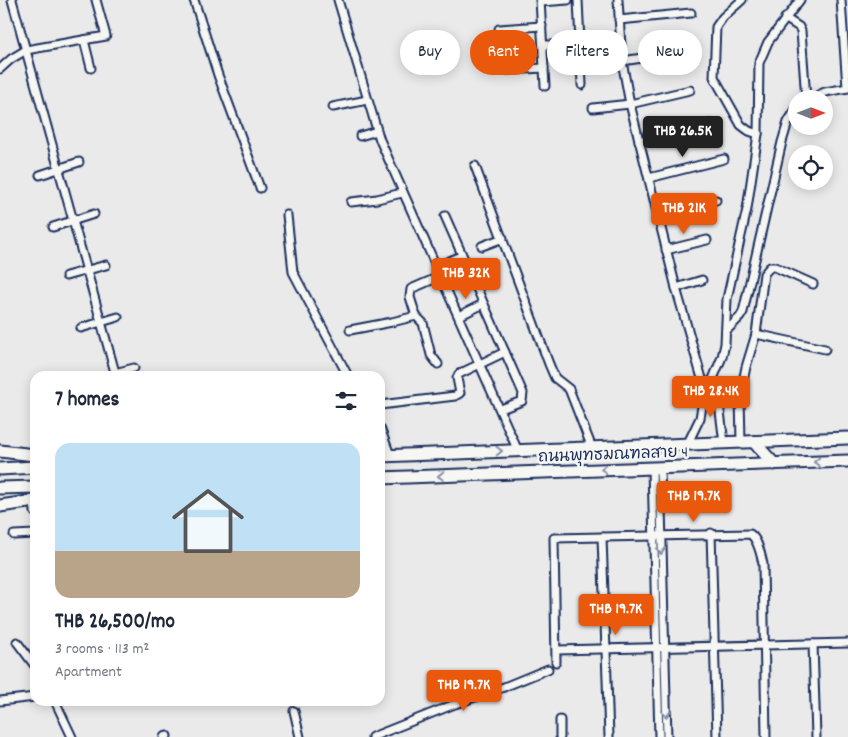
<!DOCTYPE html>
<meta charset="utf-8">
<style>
body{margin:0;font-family:Dekko,"Playpen Sans Thai",sans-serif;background:#f6f6f7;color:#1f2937;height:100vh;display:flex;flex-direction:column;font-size:19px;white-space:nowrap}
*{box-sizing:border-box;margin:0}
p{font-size:16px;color:#747a83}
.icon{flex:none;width:28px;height:28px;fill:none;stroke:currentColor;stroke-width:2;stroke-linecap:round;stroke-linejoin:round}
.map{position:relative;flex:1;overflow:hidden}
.drawer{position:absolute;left:30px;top:371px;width:355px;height:335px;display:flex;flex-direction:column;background:#fff;border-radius:15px;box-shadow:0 2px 12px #0003}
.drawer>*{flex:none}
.banner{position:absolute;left:400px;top:30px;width:372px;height:45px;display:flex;gap:10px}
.needle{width:32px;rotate:90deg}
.tools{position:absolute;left:788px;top:90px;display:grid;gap:10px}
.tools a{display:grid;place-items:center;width:45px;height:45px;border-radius:50%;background:#fff;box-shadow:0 2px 12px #0003;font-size:25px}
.price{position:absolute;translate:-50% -42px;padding:0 11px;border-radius:5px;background:#ea580c;color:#fff;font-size:16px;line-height:32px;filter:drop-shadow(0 1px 2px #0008)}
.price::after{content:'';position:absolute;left:50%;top:30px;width:15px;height:11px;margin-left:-8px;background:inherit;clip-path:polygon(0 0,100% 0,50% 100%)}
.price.current{background:#222;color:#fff}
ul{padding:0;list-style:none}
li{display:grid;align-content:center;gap:10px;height:265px;padding:0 25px}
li+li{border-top:1px solid #e0e1e3}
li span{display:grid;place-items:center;height:155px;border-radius:15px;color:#555}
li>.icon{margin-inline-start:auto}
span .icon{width:90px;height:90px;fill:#fffc;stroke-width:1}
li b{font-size:21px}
h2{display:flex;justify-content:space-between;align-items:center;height:60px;padding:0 25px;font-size:21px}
.pill{padding:0 18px;border-radius:22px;background:#fff;box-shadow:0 2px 12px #0003;font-size:18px;line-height:45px}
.pill.current{background:#ea580c;color:#fff}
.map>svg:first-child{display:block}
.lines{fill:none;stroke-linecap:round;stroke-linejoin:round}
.minor-casing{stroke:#1b2f5e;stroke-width:11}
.primary-casing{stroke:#1b2f5e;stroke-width:15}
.minor{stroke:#f6f6f2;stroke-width:7}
.primary{stroke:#f6f6f2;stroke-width:11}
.oneway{stroke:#8892a8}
.labels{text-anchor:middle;stroke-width:5;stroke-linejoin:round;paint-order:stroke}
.street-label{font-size:16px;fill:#1b2f5e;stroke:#f6f6f2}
</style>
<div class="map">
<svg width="848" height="737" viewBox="0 0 848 737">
<rect width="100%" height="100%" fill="#e9eae9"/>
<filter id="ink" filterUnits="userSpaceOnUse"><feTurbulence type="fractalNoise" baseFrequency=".02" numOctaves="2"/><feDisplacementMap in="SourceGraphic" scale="10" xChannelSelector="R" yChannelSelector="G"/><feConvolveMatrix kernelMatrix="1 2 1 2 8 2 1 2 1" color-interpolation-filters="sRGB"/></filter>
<g filter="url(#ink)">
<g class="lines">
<defs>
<g id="minor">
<path d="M12,0L116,376"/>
<path d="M194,0L218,75L260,188"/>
<path d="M338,0L380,140L518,451"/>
<path d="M540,0L545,86"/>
<path d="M578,0L582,85"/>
<path d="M618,0L622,61L630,104L676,288L705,389"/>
<path d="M742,0L723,17L716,27L714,77L741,125L749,131L758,134"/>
<path d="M841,0L847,88"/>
<path d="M541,2L568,0"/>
<path d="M785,18L799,27L801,31L806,99"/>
<path d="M619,20L691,13"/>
<path d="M499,29L542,26"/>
<path d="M84,40L91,68"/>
<path d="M543,45L621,44"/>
<path d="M622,61L690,51"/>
<path d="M0,69L11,59L26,50L106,36L96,0"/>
<path d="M507,70L544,68"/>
<path d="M810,99L825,92L848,88"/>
<path d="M333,107L367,100"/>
<path d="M593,108L630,104L690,90"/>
<path d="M360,136L377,131"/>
<path d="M639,141L710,124"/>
<path d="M475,166L549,364L555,378L569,389L592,448"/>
<path d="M40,175L79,162"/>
<path d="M649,178L724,159"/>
<path d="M351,202L377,199L402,193"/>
<path d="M657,214L716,200"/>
<path d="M287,215L293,272L348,376"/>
<path d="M445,216L523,393L522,401L501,409"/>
<path d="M53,227L94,214"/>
<path d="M482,246L503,238"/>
<path d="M666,250L707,240"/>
<path d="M437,266L461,256"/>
<path d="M66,276L106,265"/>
<path d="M676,288L702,280"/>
<path d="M416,316L423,323L431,355L438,364"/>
<path d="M459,316L483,304"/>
<path d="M81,328L118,317"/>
<path d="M350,330L392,322L416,316L410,297L411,289L441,276"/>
<path d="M726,331L740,317L743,312L782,142L788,122L796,109"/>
<path d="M756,334L825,349"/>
<path d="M115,373L134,368"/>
<path d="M713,379L718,396L724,443"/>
<path d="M380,405L455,396L460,393L457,378L459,374L505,352"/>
<path d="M380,428L390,455"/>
<path d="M741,443L740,396L746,367L756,334L764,274L770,267H775L813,284"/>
<path d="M687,445L700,418L705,389L713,379L722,357L725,344L727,299L747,209L758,134L759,63L768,42L800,0"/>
<path d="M652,468L659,737"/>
<path d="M660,468L667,737"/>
<path d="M34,501L35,512"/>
<path d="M711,533L717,737"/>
<path d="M14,535L35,534"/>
<path d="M602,537L609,737"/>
<path d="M17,642L35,666"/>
<path d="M813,644L816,737"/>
<path d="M557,650L848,643"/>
<path d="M556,662L554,538L750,534C758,539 761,555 763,564L766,737"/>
<path d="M0,701L35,697"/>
<path d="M55,701L72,737"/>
<path d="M294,711L300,737"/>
<path d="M560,720V737"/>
<path d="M164,737L167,736"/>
<path d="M372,737L455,704L504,687L548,669"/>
</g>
<g id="primary">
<path d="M754,442L774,464"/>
<path d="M0,451L35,455"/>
<path d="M380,456L848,438"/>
<path d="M0,469L35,467"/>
<path d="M380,478L848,461"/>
<path d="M0,488L35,487"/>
<path d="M0,506L35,501"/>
</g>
</defs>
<use href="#minor" class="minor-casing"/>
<use href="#primary" class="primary-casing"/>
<use href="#minor" class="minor"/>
<use href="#primary" class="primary"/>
</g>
<defs><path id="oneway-chevron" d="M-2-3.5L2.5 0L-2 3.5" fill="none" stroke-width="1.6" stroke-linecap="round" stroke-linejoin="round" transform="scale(1.25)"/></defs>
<g class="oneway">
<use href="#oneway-chevron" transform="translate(499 451) rotate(-2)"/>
<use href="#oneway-chevron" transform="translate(817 462) rotate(178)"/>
<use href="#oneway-chevron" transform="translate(604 469) rotate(178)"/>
<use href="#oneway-chevron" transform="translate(441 476) rotate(178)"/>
<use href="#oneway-chevron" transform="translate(661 551) rotate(88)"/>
<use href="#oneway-chevron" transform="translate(666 714) rotate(89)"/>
</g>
</g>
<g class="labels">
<g class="street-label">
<text transform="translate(613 453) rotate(-2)" y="6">ถนนพุทธมณฑลสาย 4</text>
</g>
</g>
</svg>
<div class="tools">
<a><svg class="needle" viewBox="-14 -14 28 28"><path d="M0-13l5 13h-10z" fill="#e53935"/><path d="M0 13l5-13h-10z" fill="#747a83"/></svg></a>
<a><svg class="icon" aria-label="locate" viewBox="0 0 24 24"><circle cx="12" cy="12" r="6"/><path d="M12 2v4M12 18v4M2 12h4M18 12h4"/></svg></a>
</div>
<b class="price current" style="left:683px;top:158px">THB 26.5K</b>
<b class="price" style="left:684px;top:235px">THB 21K</b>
<b class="price" style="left:466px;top:300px">THB 32K</b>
<b class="price" style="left:711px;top:418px">THB 28.4K</b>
<b class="price" style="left:694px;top:523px">THB 19.7K</b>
<b class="price" style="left:616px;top:636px">THB 19.7K</b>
<b class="price" style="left:464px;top:712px">THB 19.7K</b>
<div class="banner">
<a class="pill">Buy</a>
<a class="pill current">Rent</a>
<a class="pill">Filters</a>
<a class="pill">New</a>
</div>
<section class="drawer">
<h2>7 homes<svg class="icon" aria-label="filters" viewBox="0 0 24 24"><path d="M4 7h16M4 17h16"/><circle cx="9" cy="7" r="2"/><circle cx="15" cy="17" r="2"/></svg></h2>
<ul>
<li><span style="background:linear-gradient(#bfe0f5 70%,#b9a48a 0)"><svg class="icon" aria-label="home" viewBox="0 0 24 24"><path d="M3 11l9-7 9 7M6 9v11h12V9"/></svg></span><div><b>THB 26,500/mo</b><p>3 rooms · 113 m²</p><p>Apartment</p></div></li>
</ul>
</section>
</div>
